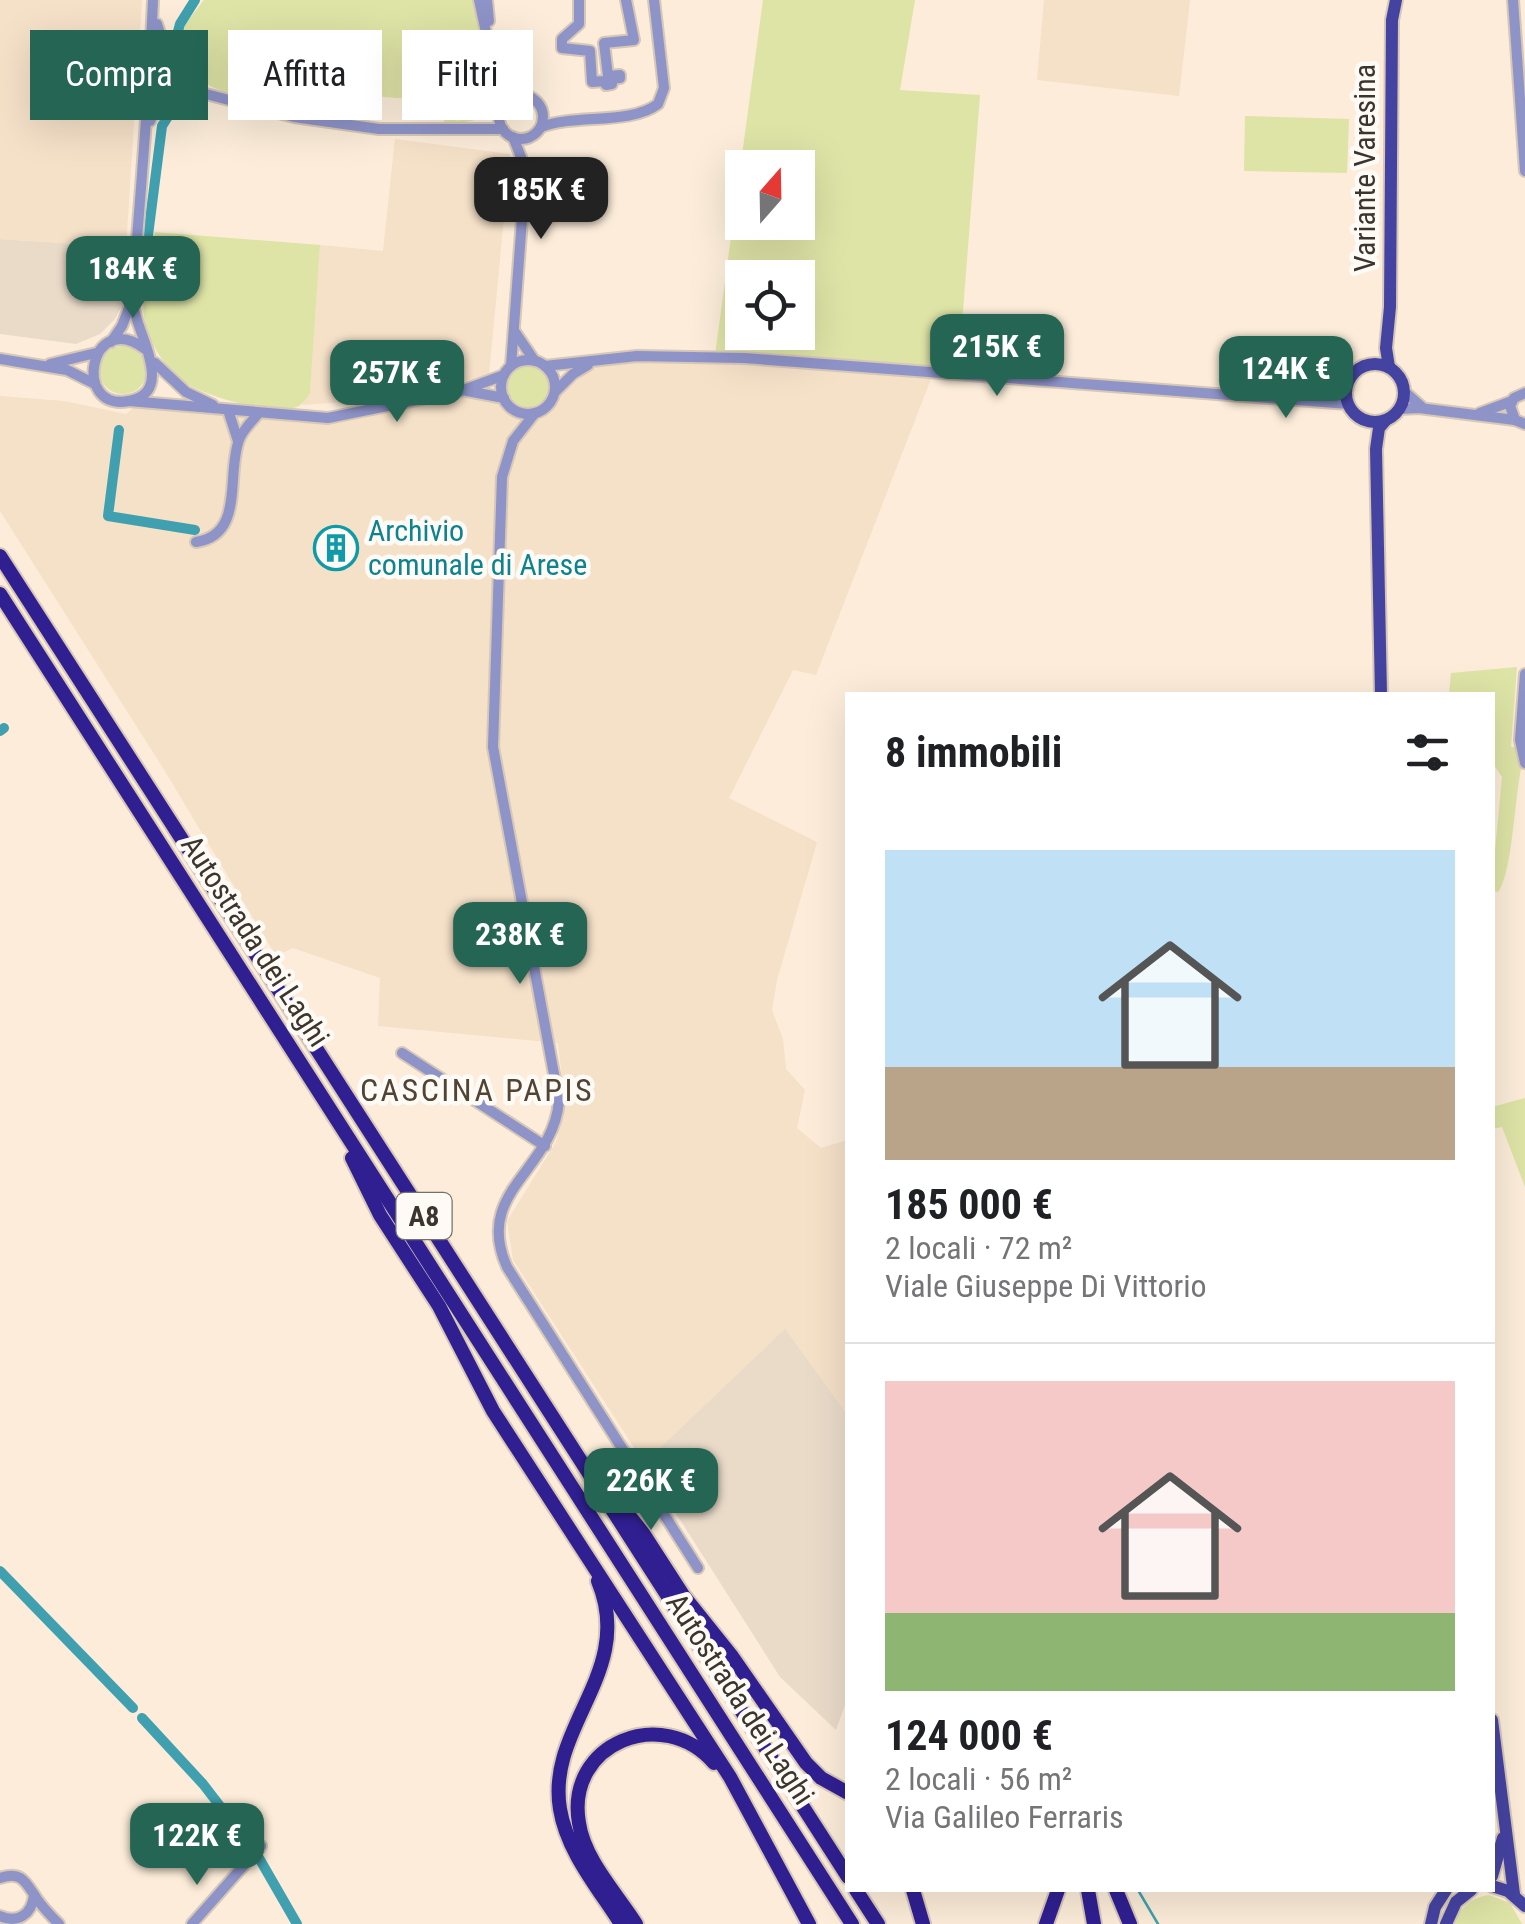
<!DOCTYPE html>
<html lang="it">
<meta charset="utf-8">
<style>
body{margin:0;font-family:"Roboto Condensed",sans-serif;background:#f2f2f2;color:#202124;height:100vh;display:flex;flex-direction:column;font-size:38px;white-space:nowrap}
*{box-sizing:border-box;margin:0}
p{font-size:32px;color:#757577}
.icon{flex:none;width:55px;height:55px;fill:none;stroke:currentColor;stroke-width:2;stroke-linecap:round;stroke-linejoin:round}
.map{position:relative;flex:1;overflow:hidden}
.sheet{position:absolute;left:845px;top:692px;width:650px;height:1200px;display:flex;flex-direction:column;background:#fff;border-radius:0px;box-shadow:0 10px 40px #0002}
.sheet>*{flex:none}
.top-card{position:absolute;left:30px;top:30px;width:665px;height:90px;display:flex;gap:20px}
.needle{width:65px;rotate:20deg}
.controls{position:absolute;left:725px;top:150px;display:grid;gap:20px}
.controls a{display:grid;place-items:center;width:90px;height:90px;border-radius:0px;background:#fff;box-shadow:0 10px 40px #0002;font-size:50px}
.price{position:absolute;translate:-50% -85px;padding:0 22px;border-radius:20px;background:#246554;color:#fff;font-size:32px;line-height:65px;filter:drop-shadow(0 2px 5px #0008)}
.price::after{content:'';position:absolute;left:50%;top:60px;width:30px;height:22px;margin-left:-15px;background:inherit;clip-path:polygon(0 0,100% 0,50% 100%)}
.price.on{background:#222;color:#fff}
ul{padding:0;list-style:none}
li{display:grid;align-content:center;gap:20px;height:530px;padding:0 40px}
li+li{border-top:2px solid #e0e0e0}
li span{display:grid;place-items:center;height:310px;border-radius:0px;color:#555}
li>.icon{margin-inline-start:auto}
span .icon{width:180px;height:180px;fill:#fffc;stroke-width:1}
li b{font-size:42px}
h2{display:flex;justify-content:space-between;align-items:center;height:120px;padding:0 40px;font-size:42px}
.tag{padding:0 35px;border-radius:0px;background:#fff;box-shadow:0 10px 40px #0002;font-size:35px;line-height:90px}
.tag.on{background:#246554;color:#fff}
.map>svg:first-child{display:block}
.commercial{fill:#eadbc9}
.built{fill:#f5e0c8}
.green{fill:#dee3a6;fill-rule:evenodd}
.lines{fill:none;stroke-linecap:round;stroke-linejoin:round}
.stream{stroke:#40a0af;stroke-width:2.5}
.canal{stroke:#40a0af;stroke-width:10}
.minor-casing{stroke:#d6c7b7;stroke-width:14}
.major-casing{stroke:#d6c7b7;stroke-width:16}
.highway-casing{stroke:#d6c7b7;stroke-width:18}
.minor{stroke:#8e93c8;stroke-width:10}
.major{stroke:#4543a1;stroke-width:12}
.highway{stroke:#301f91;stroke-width:14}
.labels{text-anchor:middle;stroke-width:9;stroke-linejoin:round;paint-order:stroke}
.shield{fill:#fefbf7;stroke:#76706a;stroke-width:2.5}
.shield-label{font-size:28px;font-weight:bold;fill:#3c352e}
.street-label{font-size:30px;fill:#3c352e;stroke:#fefbf7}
.culture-label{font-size:30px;fill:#0d838f;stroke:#fefbf7;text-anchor:start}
.neighbourhood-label{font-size:32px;letter-spacing:2.5px;fill:#514435;stroke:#fefbf7}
</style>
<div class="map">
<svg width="1525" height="1924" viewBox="0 0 1525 1924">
<rect width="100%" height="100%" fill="#fcecd9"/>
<g class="commercial">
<path d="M0,239L126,247L123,304L115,319L100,334L76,344L0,334Z"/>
<path d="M785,1328L847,1414L848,1697L836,1730L780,1677L644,1463Z"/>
</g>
<g class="built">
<path d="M0,0H142L126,247L0,239Z"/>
<path d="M1044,0H1190L1179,96L1037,80Z"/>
<path d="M395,139L510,154L489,374L455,384L360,401L302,405L310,392L320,245L383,251Z"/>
<path d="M642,359L750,364L931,379L816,675L793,670L729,798L817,842L777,980L772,1010L783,1039L786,1069L805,1090L797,1128L821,1148L847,1140V1414L785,1329L644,1463L513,1260L507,1221L556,1142L565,1103L558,1043L378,1026L380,978L293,948L276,956L163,768L0,511V396L64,401L126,414L134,407L319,424L461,395H477L501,401L516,415L538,416L591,368Z"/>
</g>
<g class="green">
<path d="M204,0H476L500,90C496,121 471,122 445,124L442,113L451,108L457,121L495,104L480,72L442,90L447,100L425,108L424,100L344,94L244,74L241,80L234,79L229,93C194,83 199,74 178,48L186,23Z"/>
<path d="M763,0H915L900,90L980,95L959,361L955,372L715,355ZM742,168H798V222H742ZM742,278H798V332H742Z"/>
<path d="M1245,116L1349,119L1347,173L1244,171Z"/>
<path d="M155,232L320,245L310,393C305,400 303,405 294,408C272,415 202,396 183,381C167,369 154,350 147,331C137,303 150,261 155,232Z"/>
<circle cx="123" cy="370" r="24"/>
<circle cx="529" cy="386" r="22"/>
<path d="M1517,667L1511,747H1517V757L1522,764C1515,793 1512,876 1498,892L1493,891L1492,882L1502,777L1493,764L1492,695H1449L1451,673Z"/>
<path d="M1525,1098V1187L1502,1127L1493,1129L1492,1107Z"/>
<path d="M1489,1895L1510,1903L1522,1924H1455C1460,1906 1471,1898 1489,1895Z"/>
</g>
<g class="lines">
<path class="stream" d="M1138,1890L1158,1924"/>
<g class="canal">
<path d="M175,42L180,24L195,0"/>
<path d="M146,251L162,126L174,107"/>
<path d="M119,430L108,516L195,530"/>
<path d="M0,731L4,728"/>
<path d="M0,1571L133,1708"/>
<path d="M142,1718L203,1784L250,1845"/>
<path d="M259,1858L297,1924"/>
</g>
<defs>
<g id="minor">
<path d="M479,0L487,37L503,86L504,103"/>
<path d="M487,0L489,21"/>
<path d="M579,0V24L562,39V48L590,51L592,82L604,81L606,85L612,84L611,79L620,78V75L608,76L604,43L634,40L626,0"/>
<path d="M1513,0L1525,171"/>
<path d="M174,90L206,94L294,117L379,129H503"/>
<circle cx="521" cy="117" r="22"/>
<path d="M150,121C157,104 188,83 181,67C179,63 172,57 170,55C164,46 160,34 157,24"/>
<path d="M541,127C574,114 631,125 658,104L664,88L654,0"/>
<path d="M133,305C137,333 176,392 129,401C71,412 90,307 145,349"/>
<path d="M515,332L534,360"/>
<path d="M111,342L122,326L132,300C140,200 149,99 153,0"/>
<path d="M0,359L67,370L95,384"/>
<circle cx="528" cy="387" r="27"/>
<path d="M155,363L186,392L213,405"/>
<path d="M50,364L96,353"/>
<path d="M511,366L523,206L521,157L513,137"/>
<path d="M545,366L637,356L744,358L1349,404"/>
<path d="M467,391L504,398"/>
<path d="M555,392L573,374L588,365"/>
<path d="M1405,392L1423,408"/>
<path d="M1525,393L1514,398L1510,406L1515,420L1525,424"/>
<path d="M1323,400L1347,385"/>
<path d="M129,401L328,418L461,391L504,375"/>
<path d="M1400,409L1419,408L1515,420"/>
<path d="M228,410L238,441"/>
<path d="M535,413L513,441L502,477L493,747L559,1101C553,1171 473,1191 507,1267L698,1568"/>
<path d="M1480,413L1512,401"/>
<path d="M196,542C245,535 226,475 239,440C242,431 251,422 258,414"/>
<path d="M1525,674L1520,740L1525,763"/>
<path d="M402,1053L545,1146"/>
<path d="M0,1878C22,1870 26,1883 37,1899C43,1908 51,1916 59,1924"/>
<path d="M0,1916C18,1924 32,1914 34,1895"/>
<path d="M192,1924L261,1846"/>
</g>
<g id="major">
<circle cx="1375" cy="393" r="29"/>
<path d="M1389,367L1386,348L1390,307L1392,20L1396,0"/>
<path d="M1381,695L1376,449L1379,428L1385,421"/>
<path d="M1492,1720L1514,1894"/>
<path d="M1492,1876L1503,1838"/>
<path d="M1492,1886L1508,1891L1525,1906"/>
<path d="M1431,1924L1435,1907L1446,1890"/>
<path d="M1446,1924L1456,1902L1471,1890"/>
</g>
<g id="highway">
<path d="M0,556L848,1877"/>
<path d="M0,594L852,1924"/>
<path d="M352,1158L380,1215L439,1306L493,1411L730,1777L809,1924"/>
<path d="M612,1494L643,1533L683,1595L731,1655L806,1763L821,1778L848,1793"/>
<path d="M598,1581C636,1672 546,1726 560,1809C567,1852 599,1889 621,1924"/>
<path d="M856,1890L878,1924"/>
<path d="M913,1890L923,1924"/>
<path d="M1088,1890L1094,1924"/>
<path d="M1116,1890L1130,1924"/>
<path d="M636,1924C617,1894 584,1859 579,1823C565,1743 663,1704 714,1763"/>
<path d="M1046,1924L1058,1890"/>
</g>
</defs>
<use href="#minor" class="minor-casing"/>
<use href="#major" class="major-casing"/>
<use href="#highway" class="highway-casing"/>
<use href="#minor" class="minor"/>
<use href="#major" class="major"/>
<use href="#highway" class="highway"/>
</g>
<defs>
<symbol id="building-ring" viewBox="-11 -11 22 22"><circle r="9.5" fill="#fefbf7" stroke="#0f9aa8" stroke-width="1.5"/><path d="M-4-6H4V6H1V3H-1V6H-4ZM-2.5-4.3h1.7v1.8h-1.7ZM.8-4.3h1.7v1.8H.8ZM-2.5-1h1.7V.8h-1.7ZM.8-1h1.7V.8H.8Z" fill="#0f9aa8"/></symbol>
</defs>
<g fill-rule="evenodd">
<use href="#building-ring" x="311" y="523" width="50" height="50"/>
</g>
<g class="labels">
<rect class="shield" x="396.5" y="1193" width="55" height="46" rx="8"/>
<g class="shield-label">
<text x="424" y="1226">A8</text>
</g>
<g class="street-label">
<text transform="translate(1365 168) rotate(-90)" y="10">Variante Varesina</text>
<text transform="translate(255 941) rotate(57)" y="10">Autostrada dei Laghi</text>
<text transform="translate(740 1699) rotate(57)" y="10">Autostrada dei Laghi</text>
</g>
<g class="culture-label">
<text x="368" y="541">Archivio<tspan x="368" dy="34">comunale di Arese</tspan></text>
</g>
<g class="neighbourhood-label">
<text x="477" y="1101">CASCINA PAPIS</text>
</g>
</g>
</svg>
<div class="controls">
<a><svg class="needle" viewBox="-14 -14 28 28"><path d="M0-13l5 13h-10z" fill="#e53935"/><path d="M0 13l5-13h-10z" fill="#757577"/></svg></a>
<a><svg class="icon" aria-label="locate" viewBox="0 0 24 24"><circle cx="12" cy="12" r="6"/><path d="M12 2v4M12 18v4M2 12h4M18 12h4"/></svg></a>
</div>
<b class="price on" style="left:541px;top:242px">185K €</b>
<b class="price" style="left:133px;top:321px">184K €</b>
<b class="price" style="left:997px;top:399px">215K €</b>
<b class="price" style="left:1286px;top:421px">124K €</b>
<b class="price" style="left:397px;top:425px">257K €</b>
<b class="price" style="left:520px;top:987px">238K €</b>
<b class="price" style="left:651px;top:1533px">226K €</b>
<b class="price" style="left:197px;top:1888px">122K €</b>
<div class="top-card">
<a class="tag on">Compra</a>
<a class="tag">Affitta</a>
<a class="tag">Filtri</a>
</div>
<section class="sheet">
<h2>8 immobili<svg class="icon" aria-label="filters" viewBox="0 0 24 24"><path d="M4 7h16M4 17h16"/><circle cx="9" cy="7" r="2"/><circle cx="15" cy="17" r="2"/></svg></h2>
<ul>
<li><span style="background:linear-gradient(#bfe0f5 70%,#b9a48a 0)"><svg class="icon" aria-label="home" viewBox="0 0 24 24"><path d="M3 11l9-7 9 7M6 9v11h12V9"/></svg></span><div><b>185 000 €</b><p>2 locali · 72 m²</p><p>Viale Giuseppe Di Vittorio</p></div></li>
<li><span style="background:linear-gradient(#f6c9c9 75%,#8fb573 0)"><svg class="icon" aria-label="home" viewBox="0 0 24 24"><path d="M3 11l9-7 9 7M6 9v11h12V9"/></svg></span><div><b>124 000 €</b><p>2 locali · 56 m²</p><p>Via Galileo Ferraris</p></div></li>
</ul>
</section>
</div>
